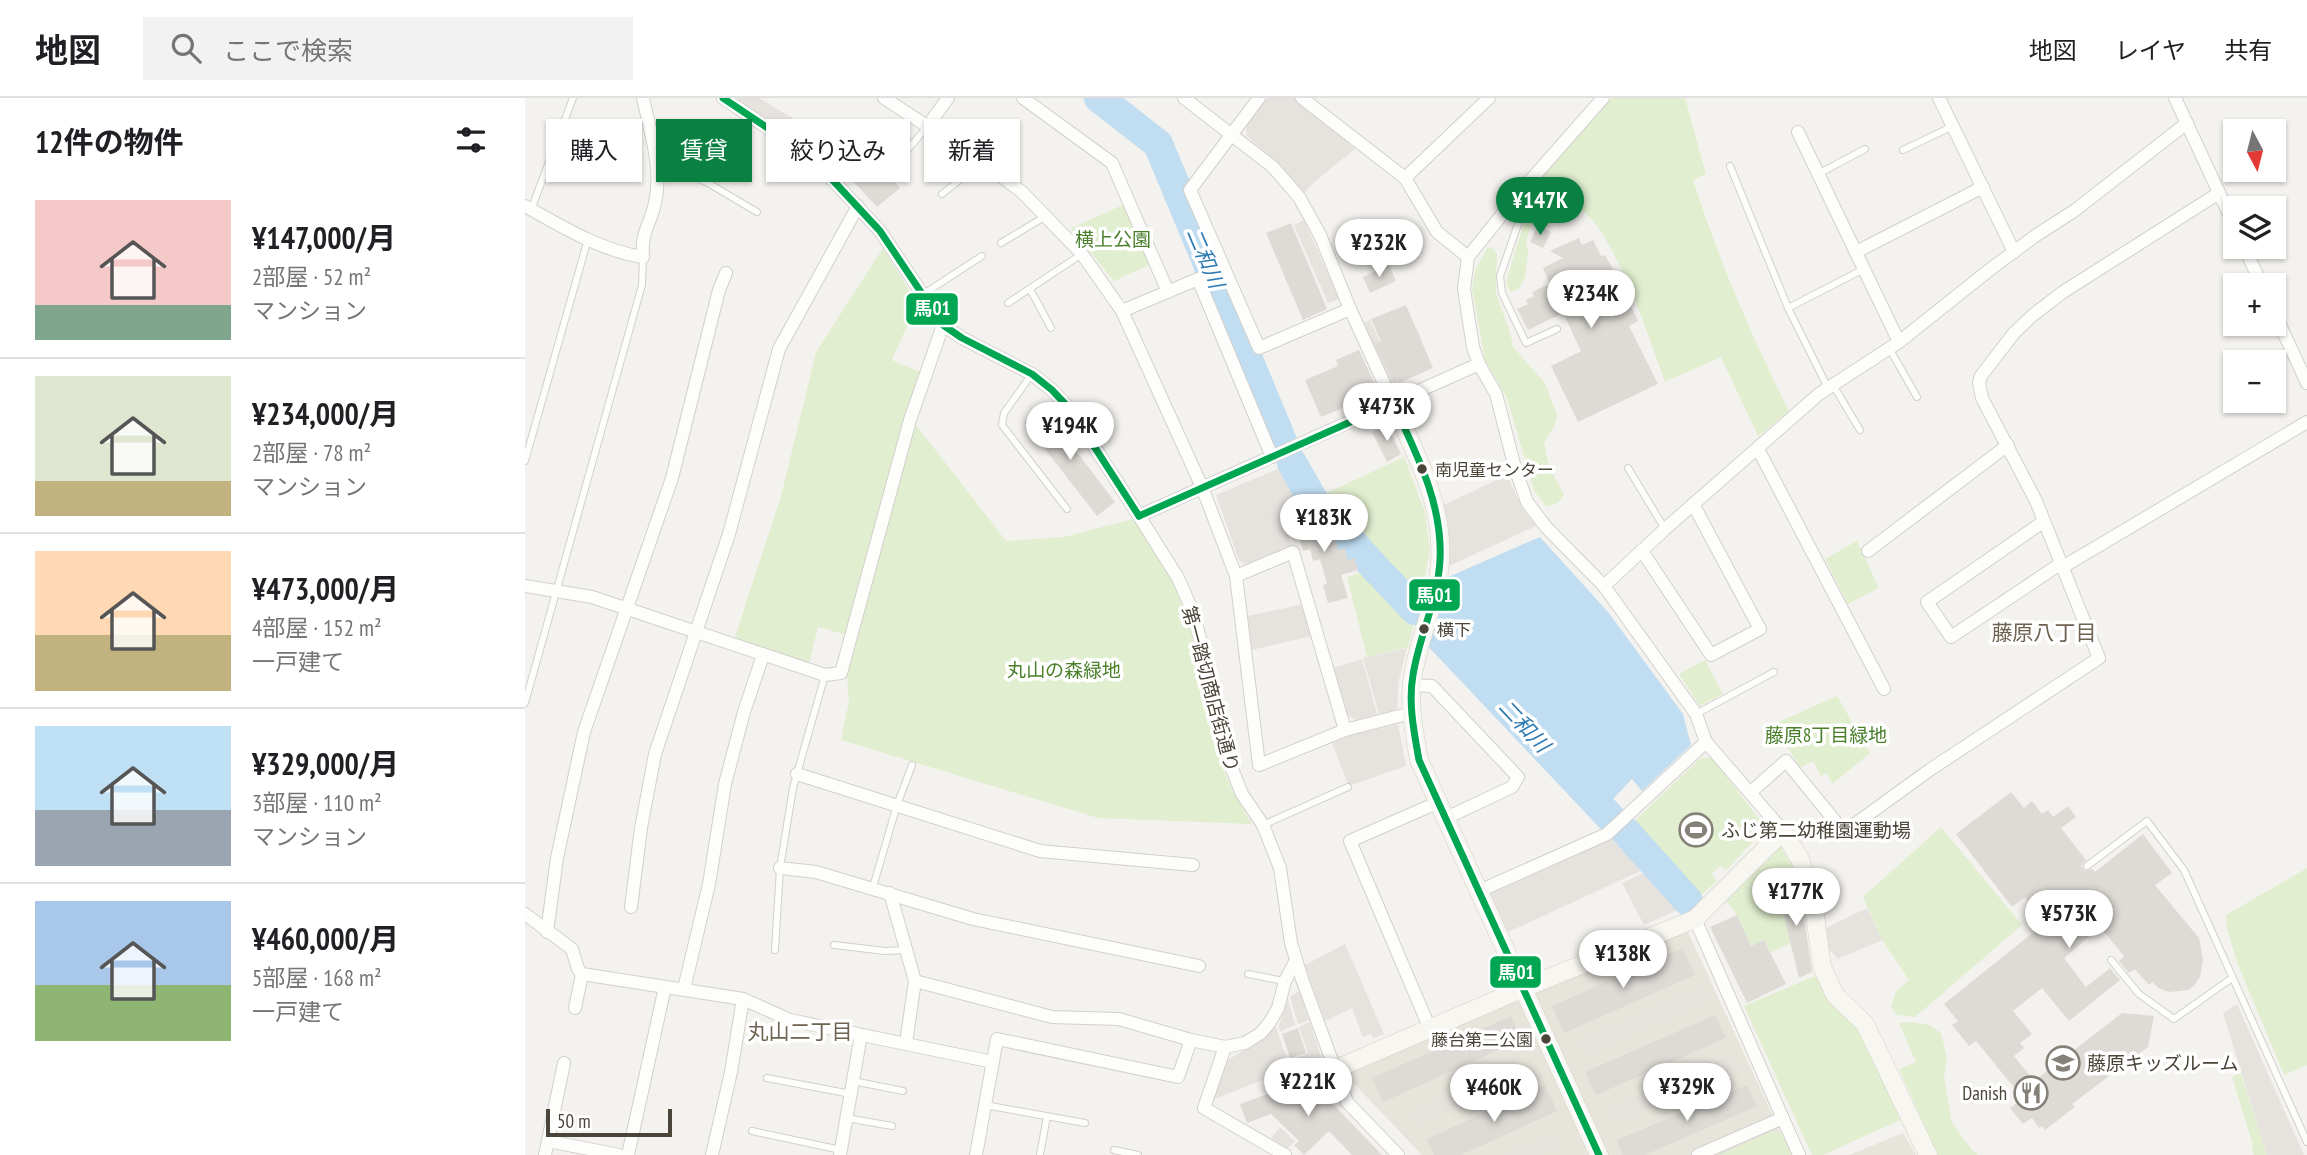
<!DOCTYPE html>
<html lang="ja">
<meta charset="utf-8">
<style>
body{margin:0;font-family:"PT Sans Narrow","Noto Sans JP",sans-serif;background:#f2f2f2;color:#202124;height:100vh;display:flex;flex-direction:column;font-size:26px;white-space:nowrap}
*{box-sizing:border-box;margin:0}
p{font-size:23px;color:#757577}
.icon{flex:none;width:38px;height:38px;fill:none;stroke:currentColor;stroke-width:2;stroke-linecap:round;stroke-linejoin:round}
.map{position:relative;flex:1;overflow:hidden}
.details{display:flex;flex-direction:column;background:#fff;width:525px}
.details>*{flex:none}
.guide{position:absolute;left:21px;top:21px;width:665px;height:63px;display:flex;gap:14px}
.needle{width:46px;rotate:173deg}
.controls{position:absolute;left:1698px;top:21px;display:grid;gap:14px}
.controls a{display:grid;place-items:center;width:63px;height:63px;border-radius:0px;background:#fff;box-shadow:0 2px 5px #0004;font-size:35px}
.scale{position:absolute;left:21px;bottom:18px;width:126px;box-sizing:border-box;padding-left:7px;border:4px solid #4b4439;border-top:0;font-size:19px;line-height:24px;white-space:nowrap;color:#4b4439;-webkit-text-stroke:5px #fff;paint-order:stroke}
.price{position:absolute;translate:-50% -60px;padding:0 16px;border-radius:24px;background:#fff;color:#222;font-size:23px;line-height:46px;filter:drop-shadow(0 2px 4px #0008)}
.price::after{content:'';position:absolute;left:50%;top:42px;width:21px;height:16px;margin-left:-10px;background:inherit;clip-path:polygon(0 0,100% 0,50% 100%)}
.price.on{background:#0b8043;color:#fff}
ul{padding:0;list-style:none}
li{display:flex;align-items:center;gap:21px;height:175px;padding:0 35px}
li+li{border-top:2px solid #e0e0e0}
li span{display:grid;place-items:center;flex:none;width:196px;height:140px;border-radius:0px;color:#555}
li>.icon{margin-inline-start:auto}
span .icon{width:84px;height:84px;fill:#fffc;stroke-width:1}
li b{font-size:30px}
h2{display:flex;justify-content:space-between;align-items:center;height:84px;padding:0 35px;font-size:30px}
.tag{padding:0 24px;border-radius:0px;background:#fff;box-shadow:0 2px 5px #0004;font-size:24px;line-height:63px}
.tag.on{background:#0b8043;color:#fff}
header{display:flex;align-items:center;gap:42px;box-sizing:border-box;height:98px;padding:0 35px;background:#fff;border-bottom:2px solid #e0e0e0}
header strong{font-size:33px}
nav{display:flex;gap:38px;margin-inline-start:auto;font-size:24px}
.search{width:490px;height:63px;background:#f2f2f2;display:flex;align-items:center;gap:18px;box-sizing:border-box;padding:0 24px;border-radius:0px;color:#757577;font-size:26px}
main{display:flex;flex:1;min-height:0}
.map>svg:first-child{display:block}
.residential{fill:#e7e4dc}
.green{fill:#e1eecf}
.parking{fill:#e6e3df}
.water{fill:#c0ddf1}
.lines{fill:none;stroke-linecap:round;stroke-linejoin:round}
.river{stroke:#c0ddf1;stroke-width:30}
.building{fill:#dedbd6}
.lane-casing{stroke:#d2d0cb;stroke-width:8}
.street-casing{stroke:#d2d0cb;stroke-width:14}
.secondary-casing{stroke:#d3cfc5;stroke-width:19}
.lane{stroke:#fdfdfc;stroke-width:6}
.street{stroke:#fdfdfc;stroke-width:12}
.secondary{stroke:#f7f6f1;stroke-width:18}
.bus-1-casing{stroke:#fff;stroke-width:12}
.bus-1{stroke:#00a651;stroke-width:7}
.bus-dot{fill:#4b4439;stroke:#fff;stroke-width:2.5}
.labels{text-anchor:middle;stroke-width:7;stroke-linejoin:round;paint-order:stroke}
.bus-label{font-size:17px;fill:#4b4439;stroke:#fff;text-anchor:start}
.park-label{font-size:19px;fill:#4a7f2a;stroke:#fff}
.street-label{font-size:19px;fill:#4b4439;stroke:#fff}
.poi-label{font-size:19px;fill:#4b4439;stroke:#fff;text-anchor:start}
.water-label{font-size:21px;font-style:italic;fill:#2e7ab2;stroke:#fff}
.neighbourhood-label{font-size:21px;fill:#6e6250;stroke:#fff}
.line-badge{stroke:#fff;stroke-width:2.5}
.badge-label{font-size:19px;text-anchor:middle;font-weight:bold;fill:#fff}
</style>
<header>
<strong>地図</strong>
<div class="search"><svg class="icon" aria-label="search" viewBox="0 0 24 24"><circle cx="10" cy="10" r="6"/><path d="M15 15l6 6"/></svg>ここで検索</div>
<nav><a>地図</a><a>レイヤ</a><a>共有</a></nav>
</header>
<main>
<section class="details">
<h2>12件の物件<svg class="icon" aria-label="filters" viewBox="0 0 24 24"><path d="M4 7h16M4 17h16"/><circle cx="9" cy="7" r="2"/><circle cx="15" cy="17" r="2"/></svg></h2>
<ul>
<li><span style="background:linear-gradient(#f6c9c9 75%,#7fa58c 0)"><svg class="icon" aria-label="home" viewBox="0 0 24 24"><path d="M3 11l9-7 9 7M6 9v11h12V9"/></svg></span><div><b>¥147,000/月</b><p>2部屋 · 52 m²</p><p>マンション</p></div></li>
<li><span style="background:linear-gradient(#dfe7d0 75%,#c2b280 0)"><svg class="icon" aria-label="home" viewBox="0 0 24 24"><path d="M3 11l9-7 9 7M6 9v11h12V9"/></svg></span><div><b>¥234,000/月</b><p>2部屋 · 78 m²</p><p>マンション</p></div></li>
<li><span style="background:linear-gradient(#ffd9b3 60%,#c2b280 0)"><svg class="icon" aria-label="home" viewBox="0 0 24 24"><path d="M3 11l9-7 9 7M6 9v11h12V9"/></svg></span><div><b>¥473,000/月</b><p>4部屋 · 152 m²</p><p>一戸建て</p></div></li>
<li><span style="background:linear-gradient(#bfe0f5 60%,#9aa5b1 0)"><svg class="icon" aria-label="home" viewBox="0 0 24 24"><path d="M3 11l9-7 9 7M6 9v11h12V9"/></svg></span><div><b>¥329,000/月</b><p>3部屋 · 110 m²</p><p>マンション</p></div></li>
<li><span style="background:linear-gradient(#a9c7e8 60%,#8fb573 0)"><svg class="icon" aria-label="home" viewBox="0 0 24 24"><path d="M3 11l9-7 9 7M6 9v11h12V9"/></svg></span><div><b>¥460,000/月</b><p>5部屋 · 168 m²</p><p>一戸建て</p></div></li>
</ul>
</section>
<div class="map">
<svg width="1782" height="1057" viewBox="0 0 1782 1057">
<rect width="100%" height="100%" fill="#f4f2ee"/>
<g class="residential">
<path d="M1161,830L1266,1057H897L819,975Z"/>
<path d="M1378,1035L1391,1057H1324Z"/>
</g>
<g class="green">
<path d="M1086,0H1160L1181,76L1168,82C1194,163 1226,237 1264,313L1233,338L1196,259L1140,284C1121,232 1104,175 1072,128C1064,116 1047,106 1035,96L1025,122L1008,120L1001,143L1003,155L1000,179L994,191L985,194L981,184L1011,85Z"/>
<path d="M600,106L626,166L589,183L546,130Z"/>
<path d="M358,150L392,205L367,262L395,274L381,314L481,443L539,439L608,421C628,452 650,483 663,518C678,562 680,609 692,654C700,680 713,703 727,726L573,720L316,642L324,603L322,579L333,540L293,529L284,566L209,542L256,398L291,254Z"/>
<path d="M962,150H967L972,156L971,196L985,234L988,249L1020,285L1032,317L1029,329L1019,345L1024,369L1039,397L1033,405L1021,409L1009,392L982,300L960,261L947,191L950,173Z"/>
<path d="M879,359L900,414L905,452L894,507L791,400Z"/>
<path d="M1332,443L1354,490L1323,506L1300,461Z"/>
<path d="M844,472L890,522L883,549L842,559L822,479Z"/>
<path d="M1180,562L1198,596L1175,608L1154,576Z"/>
<path d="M1312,598L1345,655L1307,686L1302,675L1296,678L1288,663L1275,670L1249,626Z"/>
<path d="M1176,660H1187L1238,726V733L1201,772L1195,768L1187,776L1192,783L1170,802L1102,730Z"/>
<path d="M1416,729L1497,827L1390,919L1372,917L1366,909L1371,894L1384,882L1357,842L1338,799Z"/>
<path d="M1255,748L1273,777L1260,787L1254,799L1266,845L1246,854L1239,842L1226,848L1212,817L1201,803Z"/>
<path d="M1782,770V967L1759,977L1712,864L1702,831L1701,817Z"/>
<path d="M1290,878L1306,906L1336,932L1375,1022L1298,1057H1287L1219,908Z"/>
<path d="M1388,924L1404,927L1416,935L1422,960L1419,980L1427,1025L1447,1052L1453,1057H1413L1374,971L1391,964L1374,925Z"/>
<path d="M1712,976H1716L1742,1057H1728L1727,1044L1707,979Z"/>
<path d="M1248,1033L1257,1036L1266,1057H1194Z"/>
</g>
<g class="parking">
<path d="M213,0H234L284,30L274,44L214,6Z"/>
<path d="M742,0H770L830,51L788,85L778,96L749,61L722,38L721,27Z"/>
<path d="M779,122L814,201L803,205L769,127Z"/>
<path d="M845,222L856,246L892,231L898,246L863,262L873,285L866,288L838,225Z"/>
<path d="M760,368L779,402L755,416L767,448L722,468L714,462L691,397Z"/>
<path d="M982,377L997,410L1011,428L924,468L917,408Z"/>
<path d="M779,506L787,538L727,552L723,518Z"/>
<path d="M882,550L874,582L872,611L854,616L838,560Z"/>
<path d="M837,561L852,616L831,622L824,618L820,612L808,570Z"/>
<path d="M873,626L881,668L824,688L807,645L824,638Z"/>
<path d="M1091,738L1122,770L981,835L963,797Z"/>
<path d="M1123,773L1155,811L1119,827L1097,785Z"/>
<path d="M1342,810L1357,842L1313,861L1303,850L1301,830Z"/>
<path d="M820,846L859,936L848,940L846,936L838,939L827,910L800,923L780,867Z"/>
<path d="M1178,889L1184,902L1060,956L1055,943Z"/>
<path d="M774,893L784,922L773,926L765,899Z"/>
<path d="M763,901L770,927L755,934L754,927Z"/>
<path d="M1712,906L1779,1057H1742L1698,915Z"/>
<path d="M785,924L796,959L776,967L773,960L783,955L774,929Z"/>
<path d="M751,929L765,971L687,1002L701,963L726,948Z"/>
<path d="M1208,958L1214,972L1091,1024L1085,1010Z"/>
<path d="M997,966L1002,978L891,1027L885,1014Z"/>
<path d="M801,971L811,997L801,1001L791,975Z"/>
<path d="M755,1029L770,1043L762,1051L746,1040Z"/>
<path d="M1029,1036L1035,1049L1016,1057H979Z"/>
</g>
<path class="water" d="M1015,439L1083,514L1158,616L1166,647L1117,693L1107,681L1085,704L911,524L923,479Z"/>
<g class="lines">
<g class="river">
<path d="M574,0L633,46L757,343"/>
<path d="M767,365L788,402L853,473"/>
<path d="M859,479L890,512"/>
<path d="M913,537L1085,719"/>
<path d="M1101,734L1163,803"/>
</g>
</g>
<g class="building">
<path d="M333,53L358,78L362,74L375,90L352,109L315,69Z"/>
<path d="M766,125L802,211L778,222L741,135Z"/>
<path d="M1013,127L1026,134L1018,150L1005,144Z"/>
<path d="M1054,140L1057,147L1068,142L1076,158L1080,157L1089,173L1113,223L1104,228L1133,286L1053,324L1026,268L1056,253L1038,215L1003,232L992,211L1003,206L1001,202L1009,198L1007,194L1025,186L1018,170L1038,160L1025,153Z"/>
<path d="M864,167L871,183L845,195L838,179Z"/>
<path d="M881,207L908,270L874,285L873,282L868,284L850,246L856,243L846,221Z"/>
<path d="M834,252L852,291L830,300L832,304L796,319L780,282L813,268L811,262Z"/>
<path d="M518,310L590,404L572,418L499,324Z"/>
<path d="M862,327L876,356L862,364L847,334Z"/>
<path d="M782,410L785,422L791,420L795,434L801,433L804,443L811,441L813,452L820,450L823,462L830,460L833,472L816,477L823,500L803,505L798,487L802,486L795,461L788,463L785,451L778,453L772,429L767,430L764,415Z"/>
<path d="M1486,694L1499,710L1507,703L1517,716L1523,712L1528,719L1543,708L1551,719L1536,730L1561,762L1556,768L1560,773L1568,771L1570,774L1618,736L1647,775L1630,787L1674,840L1678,862L1675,879L1670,886L1664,892L1644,894L1635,891L1627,884L1624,887L1610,871L1604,875L1594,863L1599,858L1575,829L1539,860L1561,889L1585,870L1595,882L1544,923L1517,890L1488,913L1507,936L1495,945L1499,950L1489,958L1509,983L1597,915L1629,918L1623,949L1547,1006L1550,1009L1520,1032L1517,1028L1514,1030L1507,1020L1498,1026L1485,1010L1496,1002L1494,1000L1496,998L1451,943L1444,948L1427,927L1433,923L1419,906L1521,824L1500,799L1487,809L1431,736Z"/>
<path d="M1269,786L1277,805L1287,874L1274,880L1254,799L1260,787Z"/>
<path d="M1212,817L1226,848L1239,842L1261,886L1222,905L1185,829Z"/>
<path d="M1158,850L1170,877L1039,935L1027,908Z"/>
<path d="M1190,917L1201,940L1071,997L1060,974Z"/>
<path d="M986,918L996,942L858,1004L847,980Z"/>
<path d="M773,930L781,955L765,960L757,936Z"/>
<path d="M790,979L801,1004L805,1003L857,1057H827L804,1033L779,1057L769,1047L774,1043L746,1016L722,1025L715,1006Z"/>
<path d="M1020,987L1032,1013L936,1057H909L902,1041Z"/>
<path d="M1222,987L1232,1008L1120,1057H1097L1092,1042Z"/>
</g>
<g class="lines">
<defs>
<g id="lane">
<path d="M1378,52L1428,28"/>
<path d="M377,58L402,29"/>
<path d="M132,60L183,85L232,114"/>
<path d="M259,68L271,49"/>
<path d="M1205,68L1263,210L1303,290"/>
<path d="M1293,76L1340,51"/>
<path d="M996,93L1001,103L975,178L977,195L1001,245L1032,231"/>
<path d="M417,96L457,64"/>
<path d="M6,112L48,0"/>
<path d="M476,145L521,118"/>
<path d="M505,191L526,230"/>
<path d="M397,197L457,158"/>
<path d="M483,205L557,156"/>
<path d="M1263,210L1339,171"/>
<path d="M1364,250L1392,299"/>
<path d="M507,276L479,315L477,327L542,411"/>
<path d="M1308,287L1335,332"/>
<path d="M0,363L63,141"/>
<path d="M1103,370L1140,431"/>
<path d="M0,605L117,187L118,159"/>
<path d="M1171,616L1249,574"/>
<path d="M738,727L823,689"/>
<path d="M1562,768L1622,723L1659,772L1782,1044"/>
<path d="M348,789L372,707L387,667"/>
<path d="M309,847L360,853L381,852"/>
<path d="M250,852L255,770L268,690L300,577"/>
<path d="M1586,862L1614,896L1649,921L1707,880"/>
<path d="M723,876L759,883"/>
<path d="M242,980L326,996"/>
<path d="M328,983L378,993"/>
<path d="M460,1007L560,1025"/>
<path d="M321,1020L367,1028"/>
<path d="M227,1033L316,1052"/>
<path d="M589,1052L613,1057"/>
<path d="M515,1057L522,1018"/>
</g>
<g id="street">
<path d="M198,0L271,49L302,76L355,133L418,227L437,240L507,276L527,292L545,311L614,418L653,480L668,514L685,578L700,653L717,696L738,727L755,770L766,845L777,881L822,1004L873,1057"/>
<path d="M359,0L457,64L497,94L557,156L597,213L677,389L711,478L734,667L820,632L886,615"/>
<path d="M498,0L587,65L643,194"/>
<path d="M659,0L748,69L774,99L795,137L825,211L868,305"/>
<path d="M734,0L665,92L734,250L825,211"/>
<path d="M777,0L880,80L912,134L943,159"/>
<path d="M1078,0L996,93L943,159L939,191L948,249L954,266L971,296L990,370L1002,404L1021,429L1079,488L1171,616L1181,644L1258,733"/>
<path d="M1414,0L1489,154"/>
<path d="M1650,0L1710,129"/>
<path d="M402,29L423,0"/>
<path d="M1273,34L1374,244"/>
<path d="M880,80L964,0"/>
<path d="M0,108C36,128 76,153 118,159C116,133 125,128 130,105C138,71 125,33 118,0"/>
<path d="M1719,149L1737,187"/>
<path d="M1331,154L1458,89"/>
<path d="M1748,212L1782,285"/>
<path d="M597,213L673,181L747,359"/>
<path d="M1233,351L1359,591"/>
<path d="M614,418L954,266"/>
<path d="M1518,424L1402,504L1426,539L1535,466"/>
<path d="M1117,453L1186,557L1235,531L1168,406"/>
<path d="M1343,453L1483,347"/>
<path d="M1536,470L1782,324"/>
<path d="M711,478L768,454L820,632"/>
<path d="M0,488L67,499L300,577L316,575L385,322L418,227"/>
<path d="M1079,488L1140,431L1294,296L1374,244L1463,173L1510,138L1549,113L1662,25"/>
<path d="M886,587L907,588L993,679L987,689L921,720"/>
<path d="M272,676L515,753L668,767"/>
<path d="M1226,694L1261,663L1319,734L1406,671L1574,560L1511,403L1457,300L1454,285L1456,278L1489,235L1508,217L1538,194L1694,95"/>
<path d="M255,770L291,774L448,821L674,868"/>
<path d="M954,793L1082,736L1181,644"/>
<path d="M365,795L390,883L381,945"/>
<path d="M106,809L116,730L130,656L204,436L254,251L333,108"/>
<path d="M0,816L47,851L53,871L57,876L218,901L265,922L468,964"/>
<path d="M1170,821L1274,1057"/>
<path d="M22,834L32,760L59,634L147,380L194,192L201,175"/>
<path d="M390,883L527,919L594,921L666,942L700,949L720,945L736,935L745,924L753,910L760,883L771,862"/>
<path d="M159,891L184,786L200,686L219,614L238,557"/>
<path d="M50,910L57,876"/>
<path d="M905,931L825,743L914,704"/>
<path d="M700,949L679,1010L760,1057"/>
<path d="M23,1043L94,1057"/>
<path d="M20,1057L39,965"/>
<path d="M103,1057L140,889"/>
<path d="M187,1057L206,974L218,901"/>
<path d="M315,1057L336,937"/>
<path d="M451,1057L472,941L653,979L666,942"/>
<path d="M1173,1057L1258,1020"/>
</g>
<g id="secondary">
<path d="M868,305C890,355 919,406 915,463C913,502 894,538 888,577C883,605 889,633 894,662L1074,1057"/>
<path d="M811,971L999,890L1170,821L1258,733L1275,761L1288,803L1297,869L1310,897L1340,926L1403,1057"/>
</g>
</defs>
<use href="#lane" class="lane-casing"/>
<use href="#street" class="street-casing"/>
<use href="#secondary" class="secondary-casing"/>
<use href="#lane" class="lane"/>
<use href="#street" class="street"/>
<use href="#secondary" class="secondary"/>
<defs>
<g id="bus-1">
<path d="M198,0L271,49L302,76L355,133L418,227L437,240L507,276L527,292L545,311L614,418"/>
<path d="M868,305C891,355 918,406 915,462C913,502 894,538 888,577C883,605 889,634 894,662L1074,1057"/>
<path d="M614,418L868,305"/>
</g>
</defs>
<use href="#bus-1" class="bus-1-casing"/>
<use href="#bus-1" class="bus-1"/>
</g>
<defs>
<symbol id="stadium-ring" viewBox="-11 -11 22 22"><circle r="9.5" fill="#fff" stroke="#868178" stroke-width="1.5"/><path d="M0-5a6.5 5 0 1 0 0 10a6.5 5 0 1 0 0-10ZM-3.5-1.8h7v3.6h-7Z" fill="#868178"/></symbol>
<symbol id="school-ring" viewBox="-11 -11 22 22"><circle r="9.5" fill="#fff" stroke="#868178" stroke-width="1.5"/><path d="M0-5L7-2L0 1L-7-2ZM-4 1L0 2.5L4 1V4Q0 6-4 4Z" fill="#868178"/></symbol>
<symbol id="restaurant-ring" viewBox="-11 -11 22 22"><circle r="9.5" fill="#fff" stroke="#868178" stroke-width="1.5"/><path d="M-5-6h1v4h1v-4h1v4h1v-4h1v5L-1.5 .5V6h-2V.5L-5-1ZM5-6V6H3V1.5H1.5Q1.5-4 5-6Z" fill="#868178"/></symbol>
</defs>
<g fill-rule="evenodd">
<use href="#stadium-ring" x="1152" y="713" width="38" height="38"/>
<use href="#school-ring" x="1519" y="946" width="38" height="38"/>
<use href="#restaurant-ring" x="1487" y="976" width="38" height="38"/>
</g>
<g class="bus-dot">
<circle cx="897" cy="371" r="6"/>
<circle cx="899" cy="531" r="6"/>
<circle cx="1021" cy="941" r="6"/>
</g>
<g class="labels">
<g class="bus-label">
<text x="910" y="378">南児童センター</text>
<text x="912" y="538">横下</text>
<text x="1008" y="948" text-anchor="end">藤台第二公園</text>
</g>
<g class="park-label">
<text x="588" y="148">横上公園</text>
<text x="539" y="579">丸山の森緑地</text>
<text x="1301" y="644">藤原8丁目緑地</text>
</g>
<g class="street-label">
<text transform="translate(686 591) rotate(75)" y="7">第一踏切商店街通り</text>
</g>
<g class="poi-label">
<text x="1196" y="739">ふじ第二幼稚園運動場</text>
<text x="1562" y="972">藤原キッズルーム</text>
<text x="1482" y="1002" text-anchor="end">Danish</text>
</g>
<g class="water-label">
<text transform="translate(680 160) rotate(67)" y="7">二和川</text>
<text transform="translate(999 628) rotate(47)" y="7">二和川</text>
</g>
<g class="neighbourhood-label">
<text x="1519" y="542">藤原八丁目</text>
<text x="275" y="941">丸山二丁目</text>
</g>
</g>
<g class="line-badge">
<rect x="380" y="194" width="54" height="34" rx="7" fill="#00a651"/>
<rect x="883" y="480" width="53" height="34" rx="7" fill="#00a651"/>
<rect x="964" y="857" width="53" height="34" rx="7" fill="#00a651"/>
</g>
<g class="badge-label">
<text x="407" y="217">馬01</text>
<text x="909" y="504">馬01</text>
<text x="991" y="881">馬01</text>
</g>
</svg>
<div class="controls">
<a><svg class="needle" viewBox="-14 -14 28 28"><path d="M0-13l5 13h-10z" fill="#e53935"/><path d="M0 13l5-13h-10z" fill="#757577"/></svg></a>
<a><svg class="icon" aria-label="layers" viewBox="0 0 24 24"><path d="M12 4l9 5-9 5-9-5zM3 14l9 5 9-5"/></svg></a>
<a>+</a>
<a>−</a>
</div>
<div class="scale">50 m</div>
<b class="price on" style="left:1015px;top:139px">¥147K</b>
<b class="price" style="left:854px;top:181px">¥232K</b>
<b class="price" style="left:1066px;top:232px">¥234K</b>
<b class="price" style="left:862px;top:345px">¥473K</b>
<b class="price" style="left:545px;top:364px">¥194K</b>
<b class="price" style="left:799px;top:456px">¥183K</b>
<b class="price" style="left:1271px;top:830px">¥177K</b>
<b class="price" style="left:1544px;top:852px">¥573K</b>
<b class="price" style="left:1098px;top:892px">¥138K</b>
<b class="price" style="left:783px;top:1020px">¥221K</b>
<b class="price" style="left:1162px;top:1025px">¥329K</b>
<b class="price" style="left:969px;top:1026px">¥460K</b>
<div class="guide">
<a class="tag">購入</a>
<a class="tag on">賃貸</a>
<a class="tag">絞り込み</a>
<a class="tag">新着</a>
</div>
</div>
</main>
